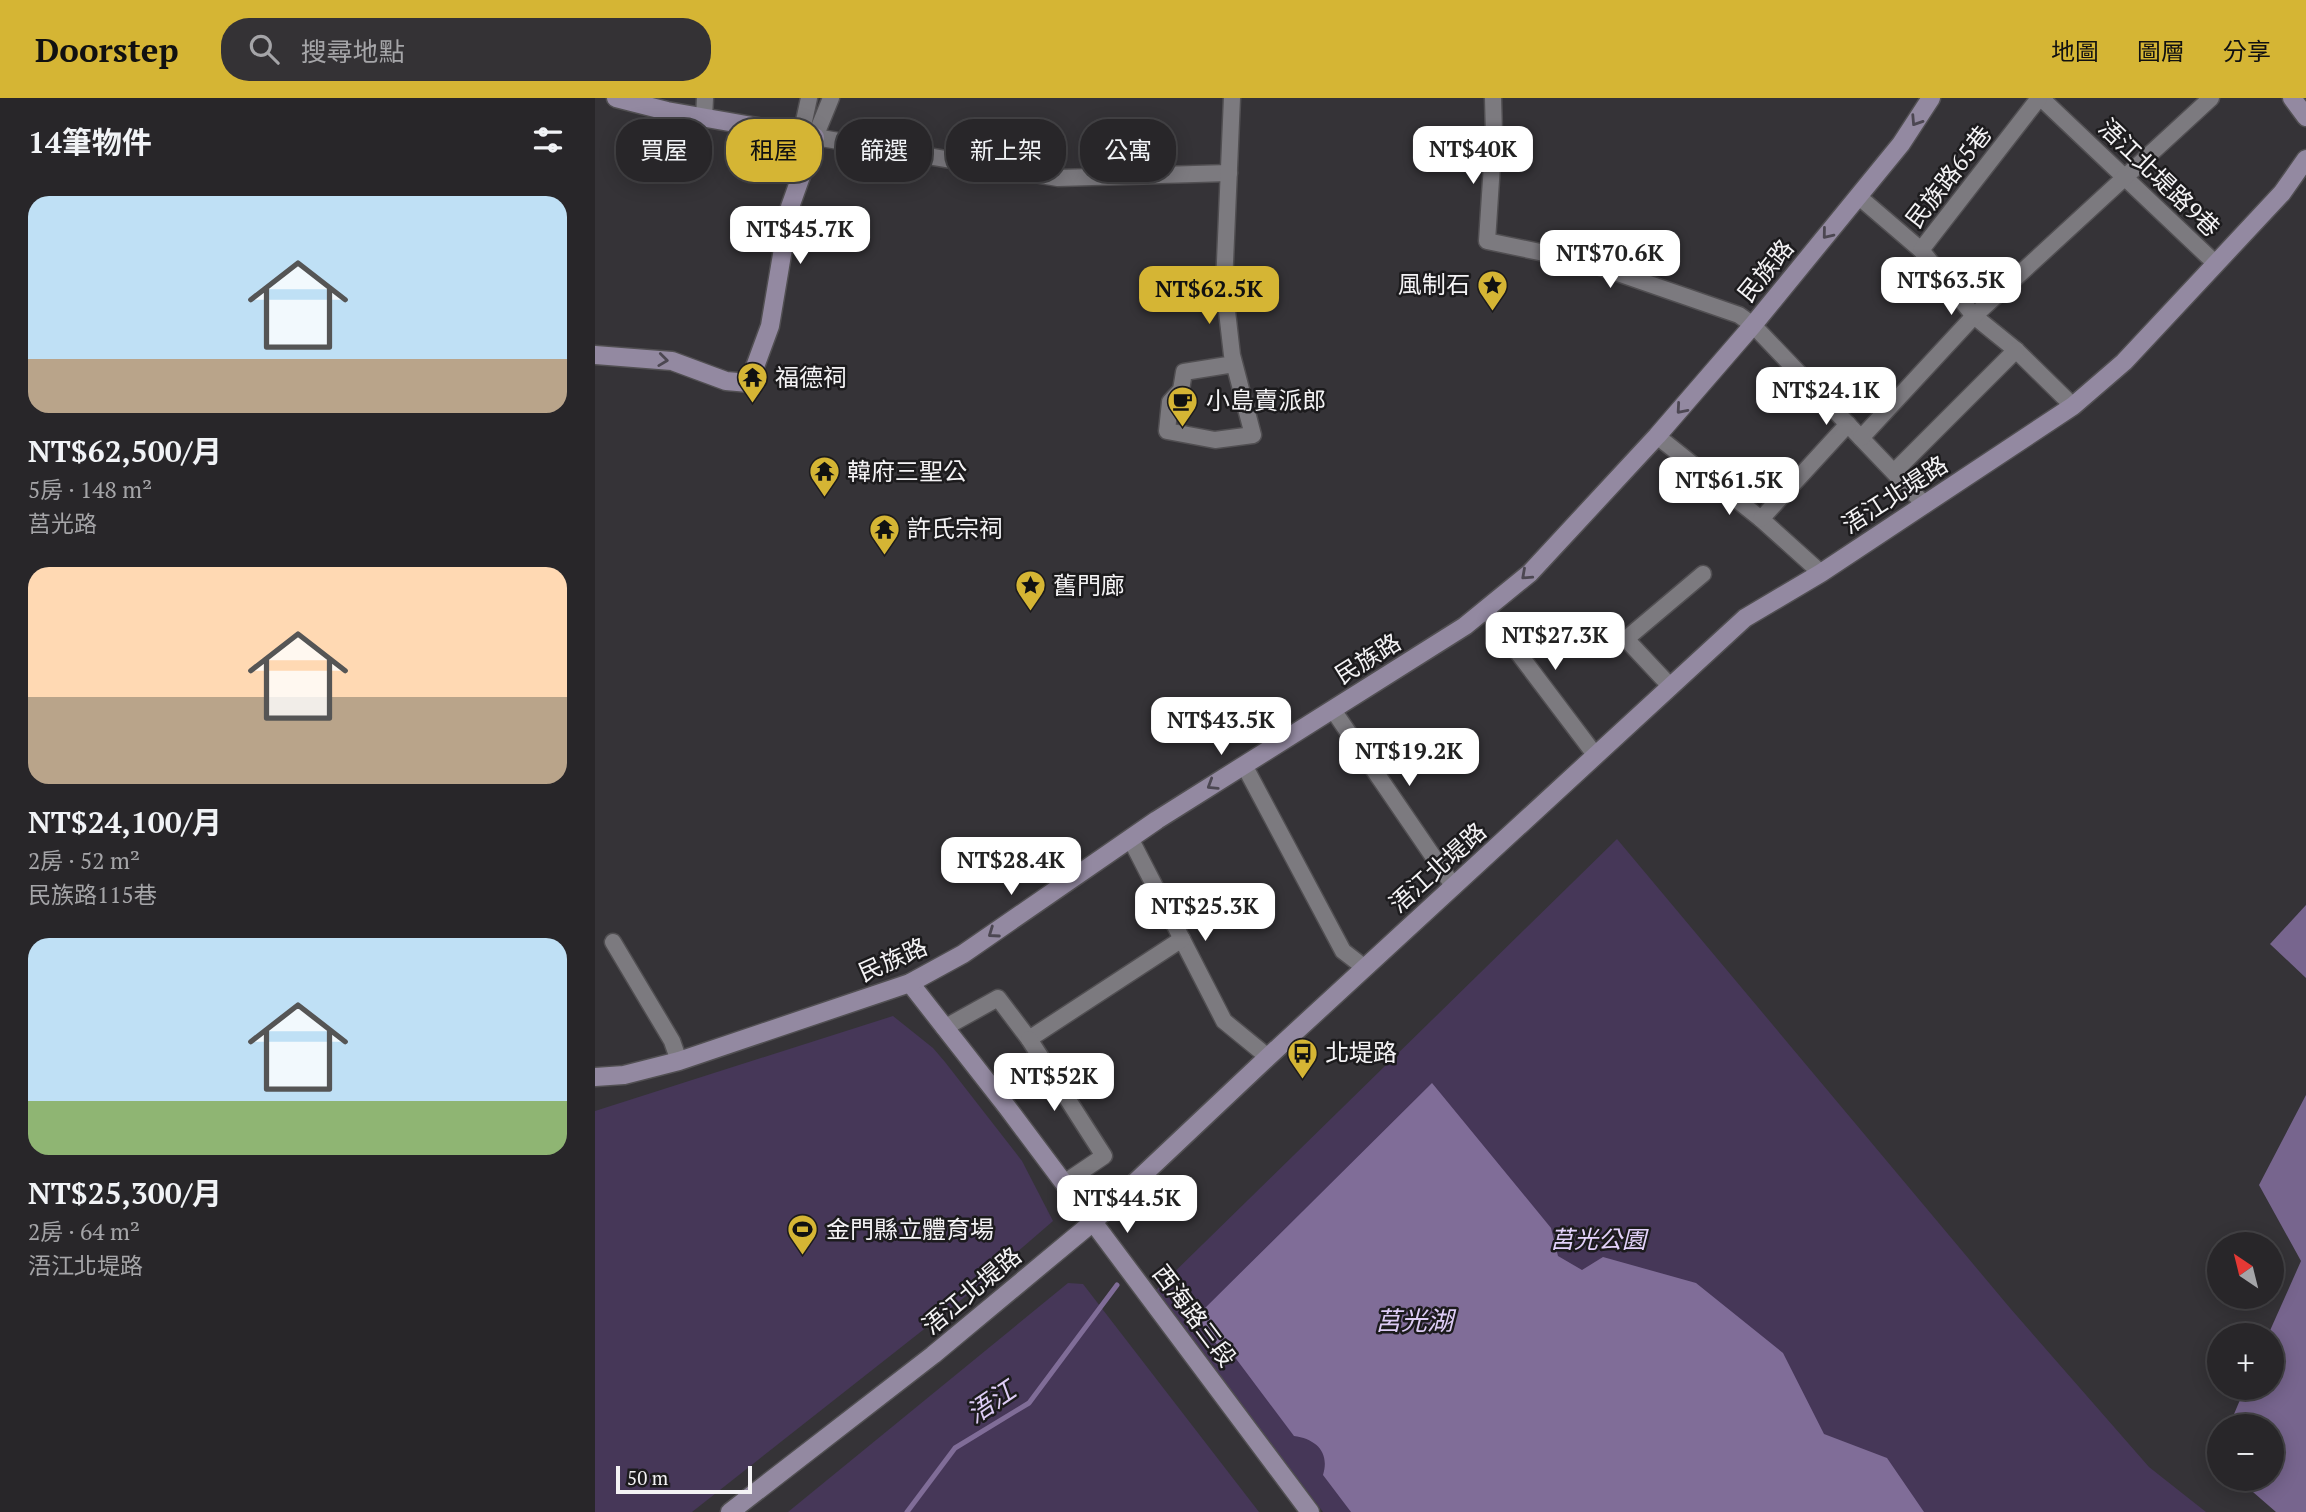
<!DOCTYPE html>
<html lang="zh-TW">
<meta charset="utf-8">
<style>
body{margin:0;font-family:"PT Serif","Noto Sans TC",serif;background:#343235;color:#f1f3f6;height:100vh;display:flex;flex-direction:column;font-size:26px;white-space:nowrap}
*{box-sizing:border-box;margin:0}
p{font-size:23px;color:#a5a5a8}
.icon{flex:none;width:38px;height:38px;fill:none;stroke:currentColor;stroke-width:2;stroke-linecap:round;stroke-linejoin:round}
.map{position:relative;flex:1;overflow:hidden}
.side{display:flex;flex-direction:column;background:#282629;width:595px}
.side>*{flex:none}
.banner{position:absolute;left:21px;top:21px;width:665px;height:63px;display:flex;gap:14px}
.needle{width:46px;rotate:325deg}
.controls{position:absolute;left:1612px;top:1134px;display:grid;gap:14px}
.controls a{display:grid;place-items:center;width:77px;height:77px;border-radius:50%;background:#282629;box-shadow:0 4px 18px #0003,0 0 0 2px #444346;font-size:35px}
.scale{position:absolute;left:21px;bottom:18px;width:136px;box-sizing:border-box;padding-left:7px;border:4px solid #f4f3f5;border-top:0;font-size:19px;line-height:24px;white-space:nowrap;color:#f4f3f5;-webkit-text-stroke:5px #1c1b1d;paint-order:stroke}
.price{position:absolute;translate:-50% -60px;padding:0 16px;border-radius:14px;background:#fff;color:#222;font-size:23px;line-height:46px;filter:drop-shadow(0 2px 4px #0008)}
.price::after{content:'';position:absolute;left:50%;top:42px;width:21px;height:16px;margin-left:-10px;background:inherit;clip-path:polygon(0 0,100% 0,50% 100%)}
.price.current{background:#d5b534;color:#111}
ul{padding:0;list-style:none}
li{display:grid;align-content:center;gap:14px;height:371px;padding:0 28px}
li span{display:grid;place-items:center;height:217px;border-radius:21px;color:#555}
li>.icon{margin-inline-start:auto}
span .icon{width:126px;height:126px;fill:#fffc;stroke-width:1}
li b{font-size:30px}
h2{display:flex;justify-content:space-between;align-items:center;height:84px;padding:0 28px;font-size:30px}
.tag{padding:0 24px;border-radius:28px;background:#282629;box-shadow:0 4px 18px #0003,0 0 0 2px #444346;font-size:24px;line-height:63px}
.tag.current{background:#d5b534;color:#111}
header{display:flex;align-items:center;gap:42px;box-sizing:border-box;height:98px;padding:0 35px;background:#d5b534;color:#111}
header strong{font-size:33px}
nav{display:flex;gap:38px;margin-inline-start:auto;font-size:24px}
.search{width:490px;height:63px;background:#343235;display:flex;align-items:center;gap:18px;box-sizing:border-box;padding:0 24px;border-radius:28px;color:#a5a5a8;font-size:26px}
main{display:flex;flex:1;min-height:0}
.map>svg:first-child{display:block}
.green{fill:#463758}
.forest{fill:#77658e}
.water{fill:#806d98}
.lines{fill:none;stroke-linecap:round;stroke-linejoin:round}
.stream{stroke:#806d98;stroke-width:5}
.street-casing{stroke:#514f52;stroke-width:19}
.secondary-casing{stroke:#514f52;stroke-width:21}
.street{stroke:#7c7a7f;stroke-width:16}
.secondary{stroke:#9389a1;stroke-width:18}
.oneway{stroke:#4c4752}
.labels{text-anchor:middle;stroke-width:5;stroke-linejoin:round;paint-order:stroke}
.street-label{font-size:24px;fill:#f4f3f5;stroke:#1c1b1d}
.poi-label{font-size:24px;fill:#f4f3f5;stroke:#1c1b1d;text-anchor:start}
.park-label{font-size:24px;font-style:italic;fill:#e3d2fb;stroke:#1c1b1d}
.water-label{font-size:26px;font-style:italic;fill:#decdf6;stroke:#1c1b1d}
</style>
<header>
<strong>Doorstep</strong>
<div class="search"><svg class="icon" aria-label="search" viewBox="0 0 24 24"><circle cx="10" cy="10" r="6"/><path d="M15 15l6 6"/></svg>搜尋地點</div>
<nav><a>地圖</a><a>圖層</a><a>分享</a></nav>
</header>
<main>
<section class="side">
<h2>14筆物件<svg class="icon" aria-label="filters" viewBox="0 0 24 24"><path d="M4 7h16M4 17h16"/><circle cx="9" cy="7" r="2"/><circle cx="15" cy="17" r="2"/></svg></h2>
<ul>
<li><span style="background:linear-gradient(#bfe0f5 75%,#b9a48a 0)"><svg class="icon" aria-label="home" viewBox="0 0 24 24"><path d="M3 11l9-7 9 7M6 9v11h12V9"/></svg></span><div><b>NT$62,500/月</b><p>5房 · 148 m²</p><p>莒光路</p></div></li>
<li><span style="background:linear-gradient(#ffd9b3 60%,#b9a48a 0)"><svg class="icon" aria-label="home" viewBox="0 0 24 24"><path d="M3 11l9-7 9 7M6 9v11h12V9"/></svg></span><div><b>NT$24,100/月</b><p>2房 · 52 m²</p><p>民族路115巷</p></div></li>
<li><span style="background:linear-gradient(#bfe0f5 75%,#8fb573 0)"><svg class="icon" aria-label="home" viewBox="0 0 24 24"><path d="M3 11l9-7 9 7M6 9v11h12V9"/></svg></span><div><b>NT$25,300/月</b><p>2房 · 64 m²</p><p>浯江北堤路</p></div></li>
</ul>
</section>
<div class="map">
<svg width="1711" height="1414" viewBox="0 0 1711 1414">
<rect width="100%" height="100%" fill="#353337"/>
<g class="green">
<path d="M1022,741L1415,1210L1554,1369L1611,1414H728L560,1193Z"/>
<path d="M298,918L338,950L350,964L427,1063L458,1123L375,1195L97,1414H0V1013Z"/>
<path d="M473,1185L488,1186L664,1414H193Z"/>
</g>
<g class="forest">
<path d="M1711,807V880L1675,846Z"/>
<path d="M1711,997V1414H1681L1643,1381H1676V1328H1634L1650,1290H1676V1237H1673L1706,1163L1664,1087Z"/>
</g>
<path class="water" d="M837,985L956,1130L963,1158L987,1172L1008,1159L1101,1185L1188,1255L1229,1336L1292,1360L1329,1414H756L728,1377C735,1354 721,1341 699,1338L639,1258L630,1257L601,1219Z"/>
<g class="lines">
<path class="stream" d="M312,1414L360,1350L434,1305L522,1187"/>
<defs>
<g id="street">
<path d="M236,0L220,39L463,80L634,75"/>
<path d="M637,0L629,187L637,257L658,337L620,342L572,333L575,304L586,292L589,274L639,266"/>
<path d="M898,0L899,36L892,143L988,163L1144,217L1158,227L1330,407"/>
<path d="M1446,0L1620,165"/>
<path d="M109,20L110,0"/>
<path d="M206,37L214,0"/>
<path d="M1263,98L1326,152L1379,218L1421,252L1478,308"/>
<path d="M1326,152L1444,0"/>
<path d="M1062,338L1166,421L1226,475"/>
<path d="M1266,340L1379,218L1616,0"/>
<path d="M1299,374L1421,252"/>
<path d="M1166,421L1253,326"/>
<path d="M890,511L1001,658"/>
<path d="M1076,589L1031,541L1108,476"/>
<path d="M738,612L859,789"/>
<path d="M649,667L748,853L770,870"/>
<path d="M535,740L629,923L673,959"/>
<path d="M18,844L77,943L84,963"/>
<path d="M349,930L403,900L434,941L587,841"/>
<path d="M434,941L509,1058L469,1085"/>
</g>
<g id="secondary">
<path d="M1697,0L1711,19"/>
<path d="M0,257L77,263L131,283L154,285L175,228L195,109L220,39L72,13L21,0"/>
<path d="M315,885L412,1009L715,1414"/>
<path d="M0,979L29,977L84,963L315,885L368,856L562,722L870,528L935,475L1062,338L1158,227L1306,46L1336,0"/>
<path d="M135,1414L338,1257L498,1124L673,959L1150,520L1226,475L1478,308L1529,264L1687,95L1711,61"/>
</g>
</defs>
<use href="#street" class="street-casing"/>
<use href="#secondary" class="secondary-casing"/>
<use href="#street" class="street"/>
<use href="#secondary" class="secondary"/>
</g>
<defs><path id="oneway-chevron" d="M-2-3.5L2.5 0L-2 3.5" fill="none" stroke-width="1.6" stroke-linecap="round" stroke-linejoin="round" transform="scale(1.75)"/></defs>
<g class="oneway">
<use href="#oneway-chevron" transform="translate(1321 23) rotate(123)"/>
<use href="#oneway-chevron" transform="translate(1232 136) rotate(129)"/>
<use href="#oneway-chevron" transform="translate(68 262) rotate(7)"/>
<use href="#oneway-chevron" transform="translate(1086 311) rotate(131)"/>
<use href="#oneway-chevron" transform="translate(931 477) rotate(138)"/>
<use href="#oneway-chevron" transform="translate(617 687) rotate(148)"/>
<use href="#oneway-chevron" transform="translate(398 835) rotate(145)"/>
</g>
<defs>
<symbol id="sight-pin" viewBox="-11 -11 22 30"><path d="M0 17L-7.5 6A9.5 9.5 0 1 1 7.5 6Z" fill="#d5b534" stroke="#1c1b1d"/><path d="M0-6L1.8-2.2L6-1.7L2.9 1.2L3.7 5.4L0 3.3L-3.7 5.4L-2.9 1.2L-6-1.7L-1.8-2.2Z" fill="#111"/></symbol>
<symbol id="temple-pin" viewBox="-11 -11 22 30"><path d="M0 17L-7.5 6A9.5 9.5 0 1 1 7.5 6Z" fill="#d5b534" stroke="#1c1b1d"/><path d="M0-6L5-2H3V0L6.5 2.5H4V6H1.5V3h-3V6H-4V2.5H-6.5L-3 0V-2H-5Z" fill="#111"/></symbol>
<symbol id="cafe-pin" viewBox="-11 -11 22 30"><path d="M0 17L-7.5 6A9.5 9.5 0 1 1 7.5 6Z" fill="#d5b534" stroke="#1c1b1d"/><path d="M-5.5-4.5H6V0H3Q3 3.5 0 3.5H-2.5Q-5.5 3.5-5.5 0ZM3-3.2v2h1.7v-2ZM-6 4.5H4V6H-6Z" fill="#111"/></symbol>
<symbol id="bus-pin" viewBox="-11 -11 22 30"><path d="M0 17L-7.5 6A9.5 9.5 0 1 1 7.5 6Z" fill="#d5b534" stroke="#1c1b1d"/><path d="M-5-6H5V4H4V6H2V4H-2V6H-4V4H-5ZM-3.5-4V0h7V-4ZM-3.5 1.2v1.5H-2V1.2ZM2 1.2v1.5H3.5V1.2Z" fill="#111"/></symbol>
<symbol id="stadium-pin" viewBox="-11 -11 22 30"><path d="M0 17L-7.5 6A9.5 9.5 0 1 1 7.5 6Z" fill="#d5b534" stroke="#1c1b1d"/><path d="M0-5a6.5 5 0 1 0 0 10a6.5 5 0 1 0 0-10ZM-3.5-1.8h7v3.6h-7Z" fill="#111"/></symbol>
</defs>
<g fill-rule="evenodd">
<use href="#sight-pin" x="880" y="170" width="35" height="47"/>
<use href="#temple-pin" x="140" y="262" width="35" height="47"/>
<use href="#cafe-pin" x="570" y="286" width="35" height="47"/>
<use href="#temple-pin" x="212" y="356" width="35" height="47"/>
<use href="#temple-pin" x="272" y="414" width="35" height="47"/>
<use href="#sight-pin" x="418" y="470" width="35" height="47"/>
<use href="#bus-pin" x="690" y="938" width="35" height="47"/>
<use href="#stadium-pin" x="190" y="1114" width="35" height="47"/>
</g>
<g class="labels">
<g class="street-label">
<text transform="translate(1354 79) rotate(-52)" y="8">民族路65巷</text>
<text transform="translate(1564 80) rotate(44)" y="8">浯江北堤路9巷</text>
<text transform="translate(1171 173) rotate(-51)" y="8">民族路</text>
<text transform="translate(1300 397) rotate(-33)" y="8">浯江北堤路</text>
<text transform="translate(773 561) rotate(-32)" y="8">民族路</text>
<text transform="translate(843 770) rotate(-42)" y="8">浯江北堤路</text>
<text transform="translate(298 862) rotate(-24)" y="8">民族路</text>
<text transform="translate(377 1193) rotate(-40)" y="8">浯江北堤路</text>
<text transform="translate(599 1218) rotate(53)" y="8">西海路三段</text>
</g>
<g class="poi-label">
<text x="875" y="195" text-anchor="end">風制石</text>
<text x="180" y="288">福德祠</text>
<text x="611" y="311">小島賣派郎</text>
<text x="252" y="382">韓府三聖公</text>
<text x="312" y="439">許氏宗祠</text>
<text x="458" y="496">舊門廊</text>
<text x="730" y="963">北堤路</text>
<text x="231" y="1140">金門縣立體育場</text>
</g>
<g class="park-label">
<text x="1003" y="1150">莒光公園</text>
</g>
<g class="water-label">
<text x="819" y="1232">莒光湖</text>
<text transform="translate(396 1304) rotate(-34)" y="9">浯江</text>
</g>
</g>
</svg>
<div class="controls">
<a><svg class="needle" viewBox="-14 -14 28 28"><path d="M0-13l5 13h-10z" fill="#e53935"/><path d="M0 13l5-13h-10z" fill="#a5a5a8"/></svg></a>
<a>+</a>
<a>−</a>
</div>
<div class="scale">50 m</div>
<b class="price" style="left:878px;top:88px">NT$40K</b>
<b class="price" style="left:205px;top:168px">NT$45.7K</b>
<b class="price" style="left:1015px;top:192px">NT$70.6K</b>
<b class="price" style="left:1356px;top:219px">NT$63.5K</b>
<b class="price current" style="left:614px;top:228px">NT$62.5K</b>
<b class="price" style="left:1231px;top:329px">NT$24.1K</b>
<b class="price" style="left:1134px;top:419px">NT$61.5K</b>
<b class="price" style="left:960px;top:574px">NT$27.3K</b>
<b class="price" style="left:626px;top:659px">NT$43.5K</b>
<b class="price" style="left:814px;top:690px">NT$19.2K</b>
<b class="price" style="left:416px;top:799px">NT$28.4K</b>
<b class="price" style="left:610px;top:845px">NT$25.3K</b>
<b class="price" style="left:459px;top:1015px">NT$52K</b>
<b class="price" style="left:532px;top:1137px">NT$44.5K</b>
<div class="banner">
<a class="tag">買屋</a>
<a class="tag current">租屋</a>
<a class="tag">篩選</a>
<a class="tag">新上架</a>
<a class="tag">公寓</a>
</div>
</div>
</main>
